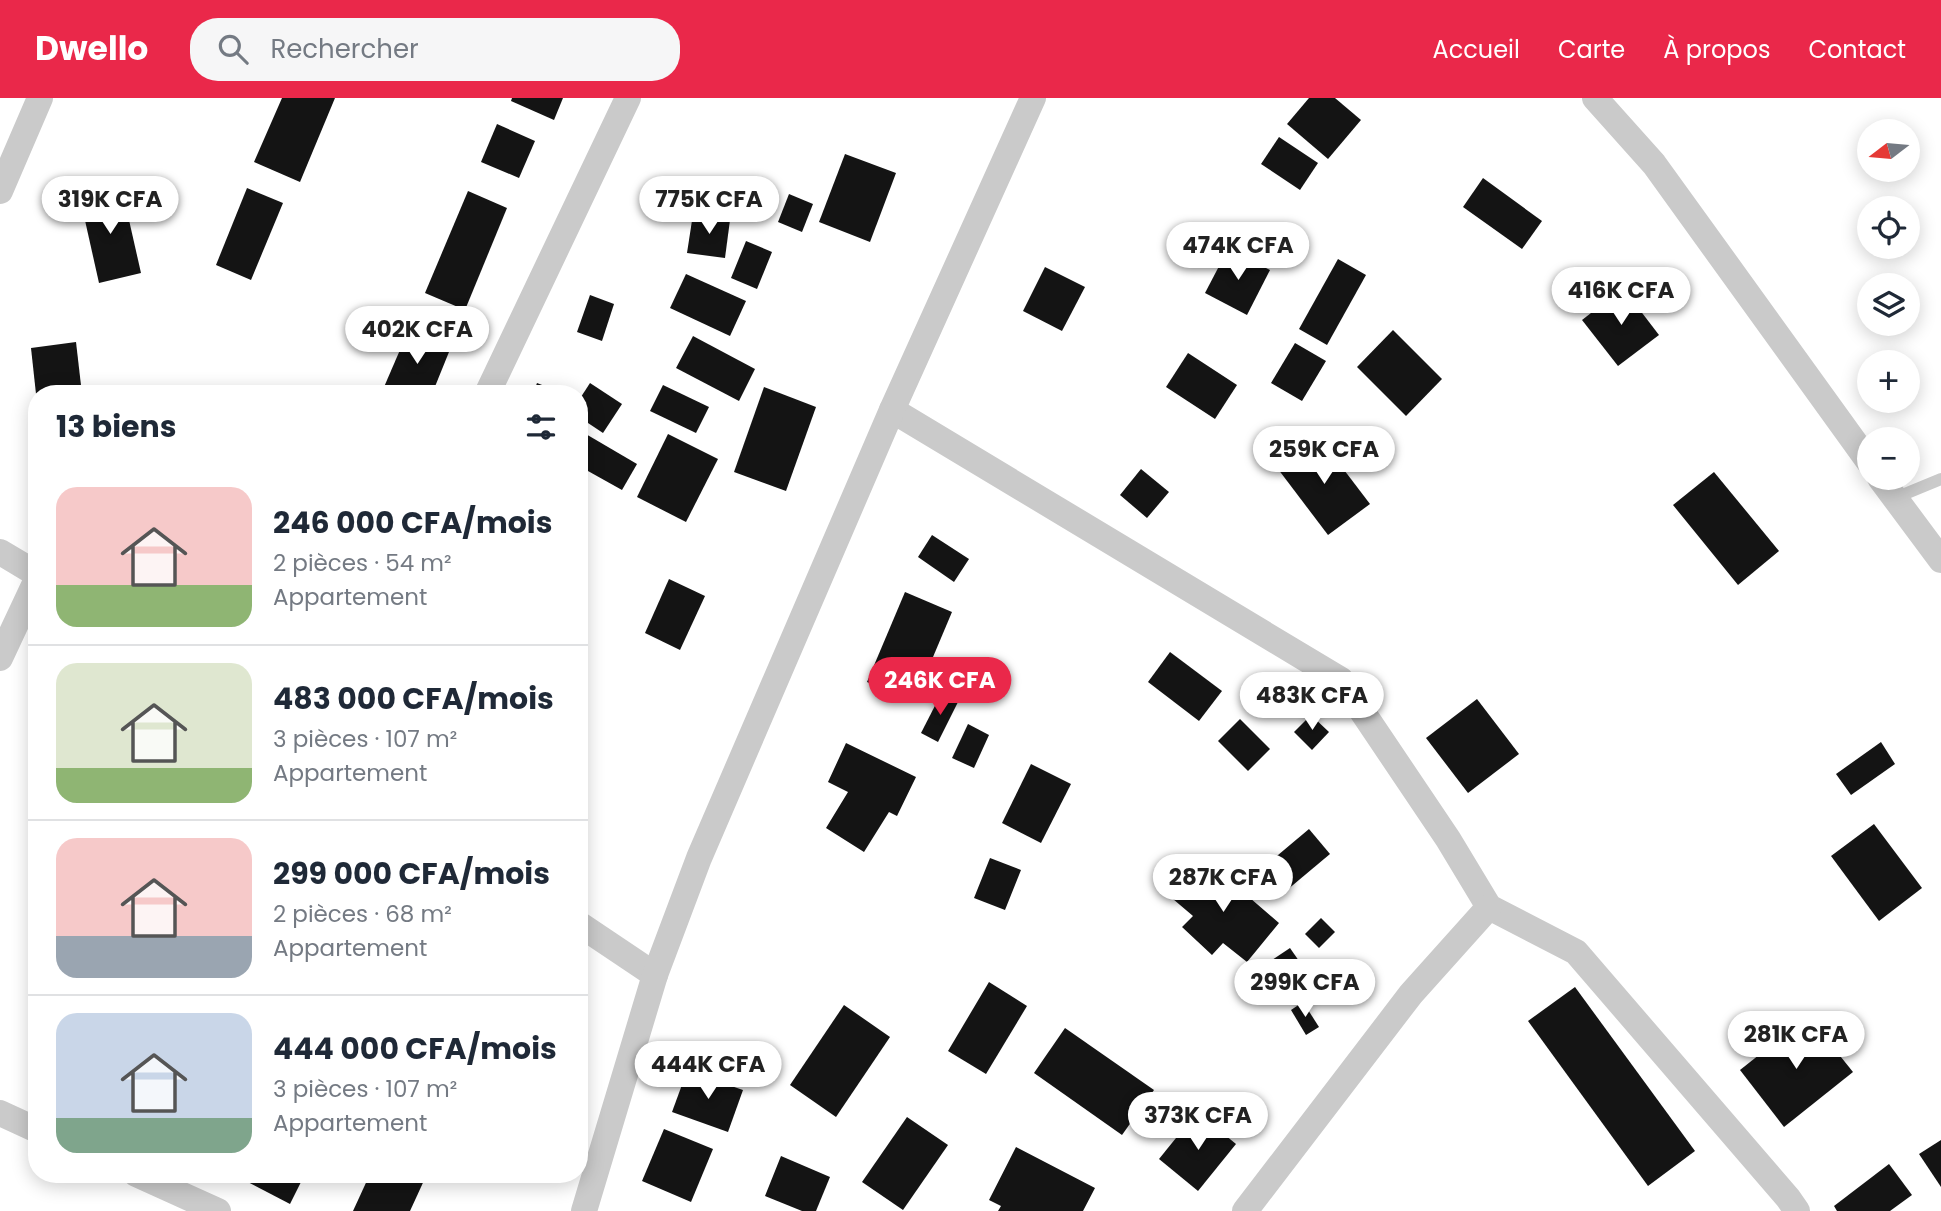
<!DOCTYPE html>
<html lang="fr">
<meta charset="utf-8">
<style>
body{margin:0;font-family:Poppins,sans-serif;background:#f6f6f7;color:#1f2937;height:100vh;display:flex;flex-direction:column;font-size:26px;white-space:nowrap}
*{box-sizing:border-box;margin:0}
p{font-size:23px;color:#747a83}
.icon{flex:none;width:38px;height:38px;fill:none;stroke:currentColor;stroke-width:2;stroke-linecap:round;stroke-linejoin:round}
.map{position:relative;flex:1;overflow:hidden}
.panel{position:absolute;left:28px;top:287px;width:560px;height:798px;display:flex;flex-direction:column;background:#fff;border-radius:28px;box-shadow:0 4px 18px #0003}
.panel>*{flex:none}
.needle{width:46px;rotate:254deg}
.tools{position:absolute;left:1857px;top:21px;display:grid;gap:14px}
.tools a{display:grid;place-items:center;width:63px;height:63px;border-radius:50%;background:#fff;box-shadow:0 4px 18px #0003;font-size:35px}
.price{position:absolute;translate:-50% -60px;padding:0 16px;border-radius:24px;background:#fff;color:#222;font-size:23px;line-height:46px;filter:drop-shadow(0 2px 4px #0008)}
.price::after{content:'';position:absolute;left:50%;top:42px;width:21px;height:16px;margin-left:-10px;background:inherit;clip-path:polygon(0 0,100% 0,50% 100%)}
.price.current{background:#ea284a;color:#fff}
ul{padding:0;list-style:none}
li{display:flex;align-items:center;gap:21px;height:175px;padding:0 28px}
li+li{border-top:2px solid #e0e1e3}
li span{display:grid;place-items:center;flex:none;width:196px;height:140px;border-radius:21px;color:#555}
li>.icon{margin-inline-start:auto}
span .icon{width:84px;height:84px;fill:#fffc;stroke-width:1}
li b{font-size:30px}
h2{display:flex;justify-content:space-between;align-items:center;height:84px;padding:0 28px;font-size:30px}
header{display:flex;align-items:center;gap:42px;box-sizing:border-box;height:98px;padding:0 35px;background:#ea284a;color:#fff}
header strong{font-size:33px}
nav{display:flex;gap:38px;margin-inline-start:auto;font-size:24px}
.search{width:490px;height:63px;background:#f6f6f7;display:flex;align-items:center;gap:18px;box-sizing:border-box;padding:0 24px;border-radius:28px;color:#747a83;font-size:26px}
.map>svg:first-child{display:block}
.building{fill:#141414}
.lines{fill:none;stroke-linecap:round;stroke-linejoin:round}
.service{stroke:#cacaca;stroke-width:12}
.minor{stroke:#cacaca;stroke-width:26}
</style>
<header>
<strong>Dwello</strong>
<div class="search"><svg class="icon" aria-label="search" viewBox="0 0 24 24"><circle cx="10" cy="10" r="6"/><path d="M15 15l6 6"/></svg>Rechercher</div>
<nav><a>Accueil</a><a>Carte</a><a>À propos</a><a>Contact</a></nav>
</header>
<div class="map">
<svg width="1941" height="1113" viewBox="0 0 1941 1113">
<rect width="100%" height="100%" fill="#fff"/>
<g class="building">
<path d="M282,0H335L300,84L254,64Z"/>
<path d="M512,0H563L554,22L511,3Z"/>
<path d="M1309,0H1335L1361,22L1328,61L1287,26Z"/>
<path d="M497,26L535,43L519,80L481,64Z"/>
<path d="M1279,39L1318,65L1300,92L1261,66Z"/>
<path d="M845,56L896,75L870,144L819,124Z"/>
<path d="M1483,80L1542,123L1522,151L1463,109Z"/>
<path d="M247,90L283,105L251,182L216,167Z"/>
<path d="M122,91L141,175L99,185L80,100Z"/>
<path d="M468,93L507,110L465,212L425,195Z"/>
<path d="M789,96L813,106L802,134L778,124Z"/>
<path d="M693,116L730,122L725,160L687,155Z"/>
<path d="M746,143L772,154L757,191L731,180Z"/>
<path d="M1228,151L1270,172L1247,217L1205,195Z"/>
<path d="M1338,161L1366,177L1327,247L1299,231Z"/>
<path d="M1045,169L1085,189L1062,233L1023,213Z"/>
<path d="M686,176L746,203L730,238L670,210Z"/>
<path d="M1623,190L1659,237L1618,268L1582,222Z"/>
<path d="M590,197L614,206L602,243L577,234Z"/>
<path d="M409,231L451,249L432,296H381Z"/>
<path d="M1393,232L1442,281L1406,318L1357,269Z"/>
<path d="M693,238L755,271L739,303L676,270Z"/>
<path d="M76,244L82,296H36L31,250Z"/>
<path d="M1295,245L1326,263L1302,303L1271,285Z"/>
<path d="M1188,255L1237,287L1215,321L1166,289Z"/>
<path d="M537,285L565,296H533Z"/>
<path d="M590,285L622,306L603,335L579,319V302Z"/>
<path d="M663,287L709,309L696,335L650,313Z"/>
<path d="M764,289L816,309L786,393L734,374Z"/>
<path d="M579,332L637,366L622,392L579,368Z"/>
<path d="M668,336L718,361L686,424L637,399Z"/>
<path d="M1319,339L1370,406L1328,437L1278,371Z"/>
<path d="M1141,371L1169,394L1147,420L1120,397Z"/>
<path d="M1714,374L1779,453L1738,487L1673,407Z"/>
<path d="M932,437L969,461L954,484L918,459Z"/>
<path d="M669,481L705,498L680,552L645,535Z"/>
<path d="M905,494L952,514L914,604L867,584Z"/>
<path d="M1170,554L1222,593L1199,623L1148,584Z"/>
<path d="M942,594L959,602L938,644L921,635Z"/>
<path d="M1477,601L1519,656L1468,695L1426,640Z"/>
<path d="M1311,617L1329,634L1312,652L1294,634Z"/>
<path d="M1240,621L1270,651L1248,673L1218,643Z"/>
<path d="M968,626L989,637L974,670L952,660Z"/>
<path d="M1881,644L1895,666L1851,697L1836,676Z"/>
<path d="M846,645L916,679L897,718L889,714L864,754L826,730L848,694L828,684Z"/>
<path d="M1031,666L1071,686L1041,745L1002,725Z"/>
<path d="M1874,726L1922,790L1879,823L1831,758Z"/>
<path d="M1309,731L1330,756L1287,792L1266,767Z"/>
<path d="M990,760L1021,772L1005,812L974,800Z"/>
<path d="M1206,762L1279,825L1247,864L1223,845L1212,857L1182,829L1193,818L1173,801Z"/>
<path d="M1321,820L1335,834L1319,850L1305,836Z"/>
<path d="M1290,850L1308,876L1290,888L1272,862Z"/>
<path d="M989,884L1027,908L986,976L948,953Z"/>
<path d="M1575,889L1695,1053L1648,1088L1528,923Z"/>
<path d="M1303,904L1319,929L1306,937L1291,912Z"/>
<path d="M844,907L890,939L836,1019L790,987Z"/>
<path d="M1808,918L1853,974L1784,1029L1740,972Z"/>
<path d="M1065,930L1154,992L1122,1037L1034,975Z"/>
<path d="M687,973L743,992L728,1034L672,1014Z"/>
<path d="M1197,1014L1236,1046L1198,1093L1159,1061Z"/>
<path d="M907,1019L948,1047L903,1112L862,1084Z"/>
<path d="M664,1031L713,1051L691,1104L642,1083Z"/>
<path d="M1941,1042V1089L1919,1056Z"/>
<path d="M1016,1049L1095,1090L1083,1113H998L1001,1108L989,1102Z"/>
<path d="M781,1058L830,1079L816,1113H802L765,1098Z"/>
<path d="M1889,1066L1912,1097L1890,1113H1837L1834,1108Z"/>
<path d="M244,1076H305L290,1106L242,1081Z"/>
<path d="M370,1076H427L410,1113H353Z"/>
</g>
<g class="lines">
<path class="service" d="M1895,400L1941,381"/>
<g class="minor">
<path d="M1595,0L1654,66L1869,364"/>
<path d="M0,93L40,0"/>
<path d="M487,296L628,0"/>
<path d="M892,312L1341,582L1448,741L1489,809L1576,854L1788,1100L1797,1113"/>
<path d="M1880,380L1941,462"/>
<path d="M0,454L37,476"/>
<path d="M0,560L37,481"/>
<path d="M579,826L655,877"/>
<path d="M0,1015L37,1032"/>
<path d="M136,1076L218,1113"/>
<path d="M584,1113L655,877L699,760L892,312L1033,0"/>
<path d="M1245,1113L1411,896L1489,809"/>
</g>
</g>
</svg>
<div class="tools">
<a><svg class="needle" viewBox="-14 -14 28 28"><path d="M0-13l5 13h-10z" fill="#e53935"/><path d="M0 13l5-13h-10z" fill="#747a83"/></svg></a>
<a><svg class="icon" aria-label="locate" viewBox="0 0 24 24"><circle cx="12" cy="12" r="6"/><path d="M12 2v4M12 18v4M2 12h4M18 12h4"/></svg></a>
<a><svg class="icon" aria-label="layers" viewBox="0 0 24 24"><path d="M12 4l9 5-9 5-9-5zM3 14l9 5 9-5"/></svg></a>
<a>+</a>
<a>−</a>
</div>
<b class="price" style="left:110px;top:138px">319K CFA</b>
<b class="price" style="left:709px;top:138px">775K CFA</b>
<b class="price" style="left:1238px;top:184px">474K CFA</b>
<b class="price" style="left:1621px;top:229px">416K CFA</b>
<b class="price" style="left:417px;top:268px">402K CFA</b>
<b class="price" style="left:1324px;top:388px">259K CFA</b>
<b class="price current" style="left:940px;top:619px">246K CFA</b>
<b class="price" style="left:1312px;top:634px">483K CFA</b>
<b class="price" style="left:1223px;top:816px">287K CFA</b>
<b class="price" style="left:1305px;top:921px">299K CFA</b>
<b class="price" style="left:1796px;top:973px">281K CFA</b>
<b class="price" style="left:708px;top:1003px">444K CFA</b>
<b class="price" style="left:1198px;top:1054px">373K CFA</b>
<section class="panel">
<h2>13 biens<svg class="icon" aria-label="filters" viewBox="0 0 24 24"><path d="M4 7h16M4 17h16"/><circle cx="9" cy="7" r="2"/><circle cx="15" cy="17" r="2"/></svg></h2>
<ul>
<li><span style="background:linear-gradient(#f6c9c9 70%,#8fb573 0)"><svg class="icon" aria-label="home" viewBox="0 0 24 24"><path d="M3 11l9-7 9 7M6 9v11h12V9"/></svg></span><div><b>246 000 CFA/mois</b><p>2 pièces · 54 m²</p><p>Appartement</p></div></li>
<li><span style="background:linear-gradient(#dfe7d0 75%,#8fb573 0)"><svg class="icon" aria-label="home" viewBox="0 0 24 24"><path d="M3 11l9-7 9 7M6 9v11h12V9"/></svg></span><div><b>483 000 CFA/mois</b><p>3 pièces · 107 m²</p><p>Appartement</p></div></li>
<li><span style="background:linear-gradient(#f6c9c9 70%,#9aa5b1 0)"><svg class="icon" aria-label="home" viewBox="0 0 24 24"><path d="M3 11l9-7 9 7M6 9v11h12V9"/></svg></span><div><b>299 000 CFA/mois</b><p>2 pièces · 68 m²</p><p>Appartement</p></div></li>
<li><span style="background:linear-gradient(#c9d6e8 75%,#7fa58c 0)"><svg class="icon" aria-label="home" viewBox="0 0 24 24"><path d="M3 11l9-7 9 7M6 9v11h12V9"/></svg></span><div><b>444 000 CFA/mois</b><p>3 pièces · 107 m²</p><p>Appartement</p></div></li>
</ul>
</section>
</div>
